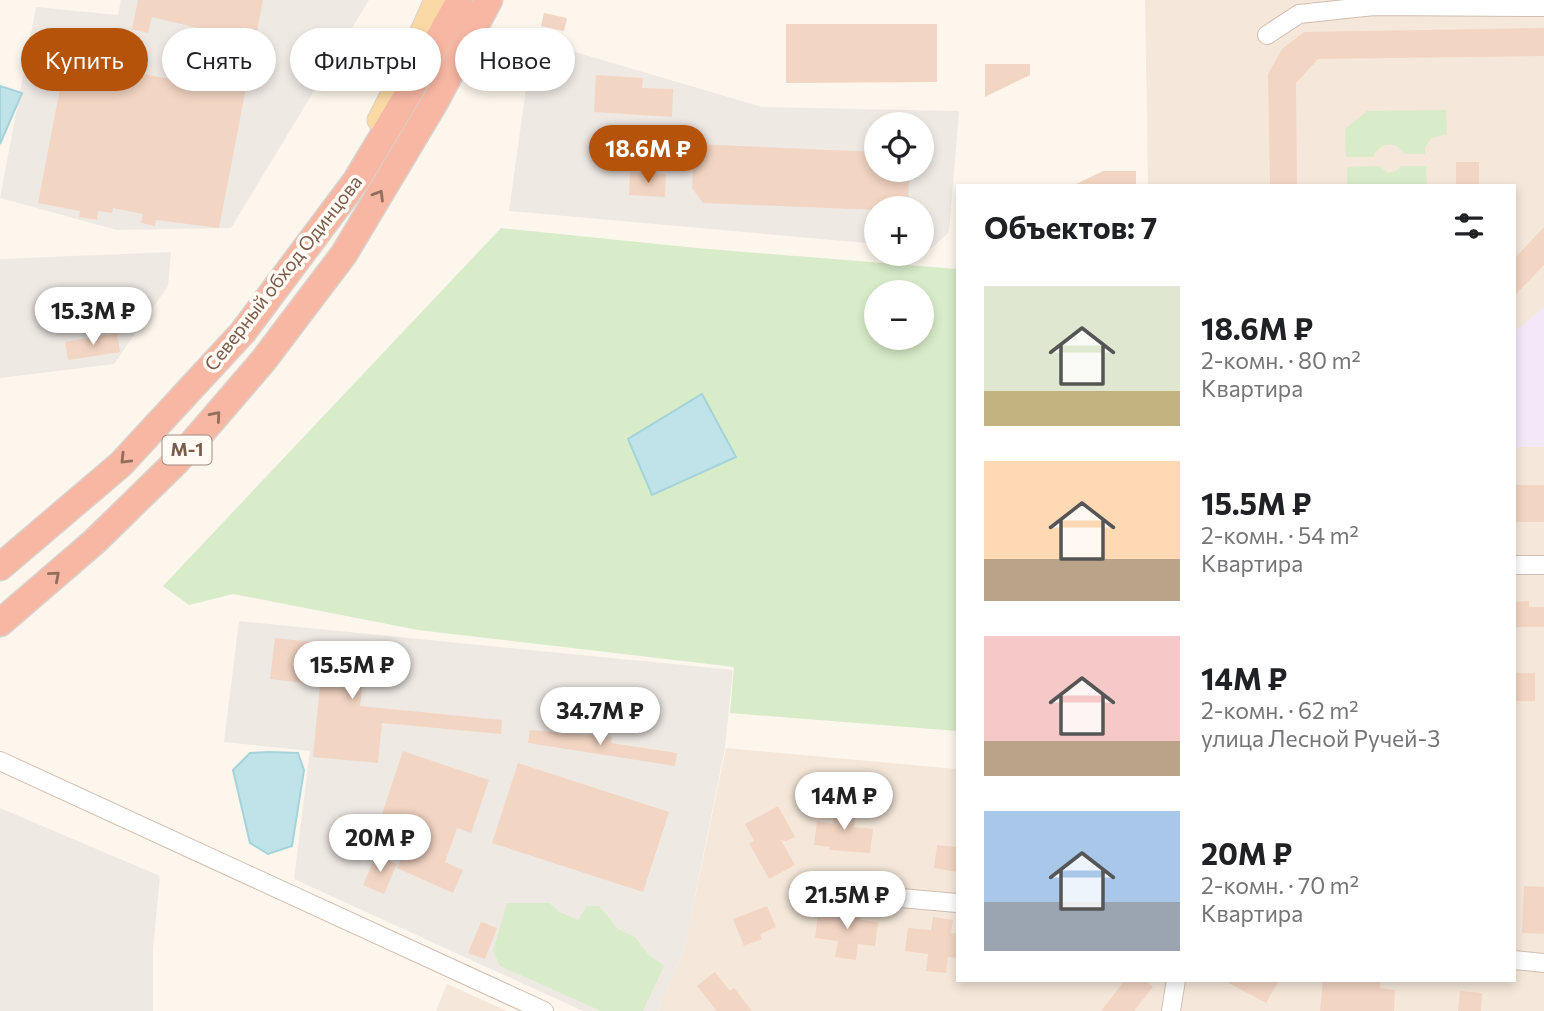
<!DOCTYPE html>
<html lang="ru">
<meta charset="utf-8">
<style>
body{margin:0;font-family:Commissioner,sans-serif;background:#f2f2f2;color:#202124;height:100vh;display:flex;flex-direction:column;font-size:26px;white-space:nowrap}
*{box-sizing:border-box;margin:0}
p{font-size:23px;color:#757577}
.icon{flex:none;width:38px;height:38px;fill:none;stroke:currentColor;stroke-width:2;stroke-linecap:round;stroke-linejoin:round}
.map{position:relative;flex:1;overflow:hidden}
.sheet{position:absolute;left:956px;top:184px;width:560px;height:798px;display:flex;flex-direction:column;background:#fff;border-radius:0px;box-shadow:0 4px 10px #0003}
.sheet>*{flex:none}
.top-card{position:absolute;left:21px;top:28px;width:665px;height:63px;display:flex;gap:14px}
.tools{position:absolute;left:864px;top:112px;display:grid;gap:14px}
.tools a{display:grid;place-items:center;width:70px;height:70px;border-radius:50%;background:#fff;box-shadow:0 4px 10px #0003;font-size:35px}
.price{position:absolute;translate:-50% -60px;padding:0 16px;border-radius:24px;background:#fff;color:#222;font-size:23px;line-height:46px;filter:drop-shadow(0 2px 4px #0008)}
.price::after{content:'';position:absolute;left:50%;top:42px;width:21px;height:16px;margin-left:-10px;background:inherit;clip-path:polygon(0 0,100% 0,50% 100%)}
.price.selected{background:#b45309;color:#fff}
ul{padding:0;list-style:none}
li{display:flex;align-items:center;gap:21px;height:175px;padding:0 28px}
li span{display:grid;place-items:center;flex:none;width:196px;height:140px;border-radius:0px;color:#555}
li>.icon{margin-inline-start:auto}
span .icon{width:84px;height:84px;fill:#fffc;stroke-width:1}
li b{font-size:30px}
h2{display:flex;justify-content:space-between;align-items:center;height:84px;padding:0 28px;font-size:30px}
.pill{padding:0 24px;border-radius:32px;background:#fff;box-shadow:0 4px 10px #0003;font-size:24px;line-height:63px}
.pill.selected{background:#b45309;color:#fff}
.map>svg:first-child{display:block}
.residential{fill:#f5e8da}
.industrial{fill:#efe9e4;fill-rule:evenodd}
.education{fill:#f3e8fa}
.green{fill:#d8ecc9;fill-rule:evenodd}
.water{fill:#bfe3e8;stroke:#a5d3da;stroke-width:2}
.building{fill:#f3d5c3}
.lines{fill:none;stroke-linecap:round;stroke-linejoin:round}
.minor-casing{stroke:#d1beb0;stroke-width:20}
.major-casing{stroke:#dad1cd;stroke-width:25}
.highway-casing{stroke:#dad1cd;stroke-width:29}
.minor{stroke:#fff;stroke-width:18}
.major{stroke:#fbd9a5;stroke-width:23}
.highway{stroke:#f7b7a3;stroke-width:26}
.oneway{stroke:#936e5e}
.labels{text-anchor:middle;stroke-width:7;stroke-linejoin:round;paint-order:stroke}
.shield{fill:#fffaf3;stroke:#a28b7f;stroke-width:2}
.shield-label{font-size:18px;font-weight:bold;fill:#7a5c4d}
.street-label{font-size:19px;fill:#7a5c4d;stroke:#fffaf3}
</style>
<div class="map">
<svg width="1544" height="1011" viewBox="0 0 1544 1011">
<rect width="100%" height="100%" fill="#fdf6ec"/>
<g class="residential">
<path d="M1145,0H1544V1011H658L684,950L726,748L957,769V980H1514V186L1148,185Z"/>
<path d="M447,984L507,1011H436Z"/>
</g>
<g class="industrial">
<path d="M121,0H369L231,228L117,230L0,198L36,7L118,15Z"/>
<path d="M572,51L762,107L959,111L949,232L932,248H922V208H877V244L509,211L527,81ZM877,124H922V170H877Z"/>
<path d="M171,252L168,286L114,364L0,378V259Z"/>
<path d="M239,621L733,670L725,748L684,950L658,1011H583L294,879L310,751L224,742Z"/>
<path d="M0,808L160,876L153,949V1011H0Z"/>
</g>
<path class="education" d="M1544,307V447H1514V332Z"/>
<g class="green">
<path d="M1446,110L1447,134L1432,138L1425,147V154H1405C1395,140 1380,142 1373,157H1346L1345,129L1367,111Z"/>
<path d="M1379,166L1389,173L1398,170L1401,166H1426L1427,185H1347V167Z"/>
<path d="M501,228L697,248L957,269V731L730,713L734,667L418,630L233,594L189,605L163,586ZM877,292H922V338H877Z"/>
<path d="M507,903H549L560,912L578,920L587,906H599L618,929L635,937L648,954L664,966L643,1011H601L500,966L493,951Z"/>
</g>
<g class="water">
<path d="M0,86L22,93L0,144Z"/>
<path d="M702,394L736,457L652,495L628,439Z"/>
<path d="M269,752L298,753L304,770L292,846L268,854L250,843L233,770L250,753Z"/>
</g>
<g class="building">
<path d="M138,0H263L219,228L156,220L155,226L141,223L143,214L113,208L112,213L98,211L97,220L79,217L80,211L38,203L66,57L140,69L139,73L229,91L239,38L152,17L148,33L132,29Z"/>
<path d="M544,13L567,18L564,31L541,26Z"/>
<path d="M786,24H937V82L786,83Z"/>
<path d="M1544,28V56L1318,59L1296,83L1297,186H1270L1268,74L1282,49L1304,32Z"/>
<path d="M985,64H1030V75L985,97Z"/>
<path d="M596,75L643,78L642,88L673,89L672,117L594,112Z"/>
<path d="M694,144L877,152V170H909L908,208H877V210L703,203L692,188Z"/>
<rect x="1456" y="162" width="23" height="24"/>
<path d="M1103,171H1136V186H1072Z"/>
<path d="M630,172L666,174L665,197L629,195Z"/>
<path d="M1544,227V265L1514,296V259Z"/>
<path d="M117,333L120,352L68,360L65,342Z"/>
<rect x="1514" y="485" width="30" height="37"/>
<path d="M1529,601V607H1544V627H1514V602Z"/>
<path d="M275,638L366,648L360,706L502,720L501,734L382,723L378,763L313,757L320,685L270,679Z"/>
<rect x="1516" y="673" width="19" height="28"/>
<path d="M530,730L612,737L611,743L677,753L675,766L528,743Z"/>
<path d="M403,751L489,780L471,833L457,828L445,862L463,870L453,893L397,868L414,831L380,820Z"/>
<path d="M518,763L669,812L643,892L492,843Z"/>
<path d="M836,803L856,806L854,827L873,829L870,853L829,850L830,847L814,845L817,821L833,824Z"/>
<path d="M778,806L795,837L786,841L781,840L795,865L769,879L749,843L754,841L745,824Z"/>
<path d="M937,845L957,847V872L934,868Z"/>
<path d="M376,855L397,864L384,894L363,885Z"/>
<path d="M1524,886L1544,887V934L1522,933Z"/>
<path d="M842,904L863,907L861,920L878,922L875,946L858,944L856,960L835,957L838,941L815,938L818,915L841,917Z"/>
<path d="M767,906L776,927L760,934L762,939L744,946L733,919Z"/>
<path d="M933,917L953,920L951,933L957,934V958L948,957L946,973L926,971L928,954L905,951L908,928L931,930Z"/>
<path d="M481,922L497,928L485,959L468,953Z"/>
<path d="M715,972L730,991L734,988L752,1011H717L697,986Z"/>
<path d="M1125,980H1144L1153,987L1134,1011H1101Z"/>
<path d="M1223,980H1279L1266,1003Z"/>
<path d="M1323,980H1380V988L1395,990L1394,1011H1320Z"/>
<path d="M1460,991L1482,993L1481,1011H1458Z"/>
</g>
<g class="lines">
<defs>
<g id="minor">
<path d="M1267,35L1299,14L1374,6L1544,7"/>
<path d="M1514,565H1544"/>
<path d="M0,761L544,1011"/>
<path d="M811,890L957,903"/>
<path d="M1514,960L1544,963"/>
<path d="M1171,1011L1176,980"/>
</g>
<path id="major" d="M379,120L403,74L436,0"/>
<g id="highway">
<path d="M0,567L121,464L243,332L356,181L410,91L460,0"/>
<path d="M0,623L94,542L177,461L263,361L344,254L436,100L489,0"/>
</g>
</defs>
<use href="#minor" class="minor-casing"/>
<use href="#major" class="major-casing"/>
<use href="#highway" class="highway-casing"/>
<use href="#minor" class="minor"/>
<use href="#major" class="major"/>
<use href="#highway" class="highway"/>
</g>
<defs><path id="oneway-chevron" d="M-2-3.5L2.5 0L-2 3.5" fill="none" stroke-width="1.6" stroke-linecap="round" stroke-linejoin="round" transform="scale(1.75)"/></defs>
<g class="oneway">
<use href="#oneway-chevron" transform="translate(379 195) rotate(-59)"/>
<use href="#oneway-chevron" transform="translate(216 416) rotate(-49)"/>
<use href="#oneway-chevron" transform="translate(125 459) rotate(135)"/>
<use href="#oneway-chevron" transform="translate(55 576) rotate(-41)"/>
</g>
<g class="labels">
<rect class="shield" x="162.5" y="435.5" width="49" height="29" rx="5"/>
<g class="shield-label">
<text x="187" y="456">М-1</text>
</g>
<g class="street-label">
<text transform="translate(283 273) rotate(-52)" y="7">Северный обход Одинцова</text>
</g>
</g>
</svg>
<div class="tools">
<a><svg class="icon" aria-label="locate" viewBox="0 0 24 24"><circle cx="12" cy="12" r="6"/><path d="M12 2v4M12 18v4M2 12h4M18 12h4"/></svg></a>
<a>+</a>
<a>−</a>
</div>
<b class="price selected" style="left:648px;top:185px">18.6M ₽</b>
<b class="price" style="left:93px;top:347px">15.3M ₽</b>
<b class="price" style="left:352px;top:701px">15.5M ₽</b>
<b class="price" style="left:600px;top:747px">34.7M ₽</b>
<b class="price" style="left:844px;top:832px">14M ₽</b>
<b class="price" style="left:380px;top:874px">20M ₽</b>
<b class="price" style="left:847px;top:931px">21.5M ₽</b>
<div class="top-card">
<a class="pill selected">Купить</a>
<a class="pill">Снять</a>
<a class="pill">Фильтры</a>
<a class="pill">Новое</a>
</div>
<section class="sheet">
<h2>Объектов: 7<svg class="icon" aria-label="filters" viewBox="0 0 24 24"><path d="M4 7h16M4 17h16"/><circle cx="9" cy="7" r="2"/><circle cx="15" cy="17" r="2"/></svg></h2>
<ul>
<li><span style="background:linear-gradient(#dfe7d0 75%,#c2b280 0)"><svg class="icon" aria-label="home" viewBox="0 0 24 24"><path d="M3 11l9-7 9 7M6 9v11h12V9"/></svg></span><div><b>18.6M ₽</b><p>2-комн. · 80 m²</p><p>Квартира</p></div></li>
<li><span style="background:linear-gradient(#ffd9b3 70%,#b9a48a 0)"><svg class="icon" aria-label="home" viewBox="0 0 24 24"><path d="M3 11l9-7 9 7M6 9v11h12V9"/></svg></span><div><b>15.5M ₽</b><p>2-комн. · 54 m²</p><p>Квартира</p></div></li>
<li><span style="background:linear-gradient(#f6c9c9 75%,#b9a48a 0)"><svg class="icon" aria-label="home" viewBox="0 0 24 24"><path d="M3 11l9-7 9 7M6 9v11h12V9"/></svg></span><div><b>14M ₽</b><p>2-комн. · 62 m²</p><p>улица Лесной Ручей-3</p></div></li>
<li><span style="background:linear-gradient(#a9c7e8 65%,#9aa5b1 0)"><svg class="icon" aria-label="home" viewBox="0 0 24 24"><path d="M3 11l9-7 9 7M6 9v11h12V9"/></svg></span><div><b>20M ₽</b><p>2-комн. · 70 m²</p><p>Квартира</p></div></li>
</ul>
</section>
</div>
